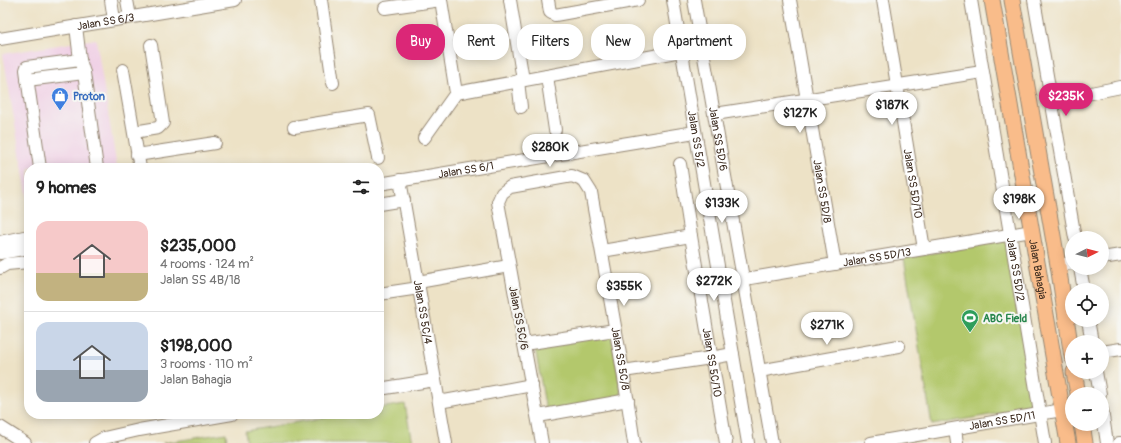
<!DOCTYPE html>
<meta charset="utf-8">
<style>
body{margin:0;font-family:Pangolin,sans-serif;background:#f2f2f2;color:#222;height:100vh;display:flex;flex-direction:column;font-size:15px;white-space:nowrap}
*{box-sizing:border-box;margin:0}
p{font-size:13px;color:#767676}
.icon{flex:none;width:22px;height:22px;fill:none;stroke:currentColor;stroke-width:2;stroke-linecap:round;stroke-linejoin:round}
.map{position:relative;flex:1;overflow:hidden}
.side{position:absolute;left:24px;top:163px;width:360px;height:256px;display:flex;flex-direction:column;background:#fff;border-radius:16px;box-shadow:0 2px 10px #0003}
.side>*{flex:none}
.banner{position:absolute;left:396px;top:24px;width:380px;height:36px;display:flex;gap:8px}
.needle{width:26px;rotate:84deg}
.tools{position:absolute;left:1065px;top:231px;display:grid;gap:8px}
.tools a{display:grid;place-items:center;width:44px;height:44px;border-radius:50%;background:#fff;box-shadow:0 2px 10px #0003;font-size:20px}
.price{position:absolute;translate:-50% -34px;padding:0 9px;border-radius:14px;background:#fff;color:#222;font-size:13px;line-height:26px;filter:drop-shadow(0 1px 2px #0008)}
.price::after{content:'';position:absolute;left:50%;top:24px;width:12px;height:9px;margin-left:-6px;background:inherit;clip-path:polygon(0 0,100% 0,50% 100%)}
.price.selected{background:#db2777;color:#fff}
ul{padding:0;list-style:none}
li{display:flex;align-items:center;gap:12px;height:100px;padding:0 12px}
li+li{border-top:1px solid #e0e0e0}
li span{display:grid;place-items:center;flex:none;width:112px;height:80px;border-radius:12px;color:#555}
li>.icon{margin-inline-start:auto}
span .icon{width:48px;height:48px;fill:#fffc;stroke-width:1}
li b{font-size:17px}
h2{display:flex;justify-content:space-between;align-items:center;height:48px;padding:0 12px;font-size:17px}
.tag{padding:0 14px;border-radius:16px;background:#fff;box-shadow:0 2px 10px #0003;font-size:14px;line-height:36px}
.tag.selected{background:#db2777;color:#fff}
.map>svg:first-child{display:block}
.built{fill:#f0d0e5}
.park{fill:#b3c86c;stroke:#777945}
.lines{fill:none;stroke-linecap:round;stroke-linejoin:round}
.minor-casing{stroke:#948672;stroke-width:14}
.major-casing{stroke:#948672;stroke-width:17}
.minor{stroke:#fff;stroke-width:12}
.major{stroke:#f9bc8a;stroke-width:15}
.labels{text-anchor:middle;stroke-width:4;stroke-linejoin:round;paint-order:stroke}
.street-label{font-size:11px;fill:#3b2a1e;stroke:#f6f6f2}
.shop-label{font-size:11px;font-weight:bold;fill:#366cbe;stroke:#f6f6f2;text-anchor:start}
.leisure-label{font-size:11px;font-weight:bold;fill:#27864d;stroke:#f6f6f2;text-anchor:start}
</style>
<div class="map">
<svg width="1121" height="443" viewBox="0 0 1121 443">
<rect width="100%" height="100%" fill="#f6f6f2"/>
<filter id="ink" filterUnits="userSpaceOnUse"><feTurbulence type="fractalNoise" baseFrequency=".025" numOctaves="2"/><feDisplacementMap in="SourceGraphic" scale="8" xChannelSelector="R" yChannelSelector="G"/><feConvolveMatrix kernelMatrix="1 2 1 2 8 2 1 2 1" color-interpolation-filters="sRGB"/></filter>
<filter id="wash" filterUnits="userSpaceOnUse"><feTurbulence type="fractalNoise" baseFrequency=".012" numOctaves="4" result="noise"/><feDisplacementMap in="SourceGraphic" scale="16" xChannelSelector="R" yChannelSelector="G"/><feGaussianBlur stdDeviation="0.9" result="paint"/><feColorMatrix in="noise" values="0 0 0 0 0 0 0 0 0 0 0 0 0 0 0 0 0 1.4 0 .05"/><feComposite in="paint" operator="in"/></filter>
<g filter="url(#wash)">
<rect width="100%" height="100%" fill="#ede2c6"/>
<path class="built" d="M96,39L117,168H29V206L3,54Z"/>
<g class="park">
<path d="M1008,240L1036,407L932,425L904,258Z"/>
<path d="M611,334L622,398L546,411L535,347Z"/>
<path d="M405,404L412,443H247L245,431L344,414H379V408Z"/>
<path d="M226,433L227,443H163Z"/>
</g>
</g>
<g filter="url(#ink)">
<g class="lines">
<defs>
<g id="minor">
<path d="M111,0L114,20"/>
<path d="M127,0L130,17"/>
<path d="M321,0L333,83"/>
<path d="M441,0L456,93"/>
<path d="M510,0L523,80"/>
<path d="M548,0L550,12L555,15L638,0"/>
<path id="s1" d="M673,0L748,443"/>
<path id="s2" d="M694,0L772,443"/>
<path id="s3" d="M790,0L835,264"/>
<path id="s4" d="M883,0L924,249"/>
<path id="s5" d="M971,0L1045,443"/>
<path d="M1034,0L1075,238"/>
<path d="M385,8L441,0"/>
<path d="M76,26L80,60L84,73L97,168"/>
<path id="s6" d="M0,39L235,0"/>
<path d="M123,70L140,168"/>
<path d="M547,76L555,130"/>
<path d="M27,80L84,73"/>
<path d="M518,81L521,107"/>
<path d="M1051,101L1121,87"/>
<path d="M715,114L982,72"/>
<path d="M294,127L369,115L378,158"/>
<path d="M134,132L158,128L163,123L151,45"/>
<path d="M424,138L456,93L681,51"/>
<path d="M137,155L215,143"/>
<path id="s7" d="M680,164L691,236L726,443"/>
<path d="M40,168L26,70L27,67L80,60"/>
<path id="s8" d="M400,180L446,443"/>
<path id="s9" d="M379,184L695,132"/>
<path d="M379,204L404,200"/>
<path d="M0,242L29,236"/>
<path d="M602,251L691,236"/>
<path d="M0,253L29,248"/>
<path d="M1102,258L1121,255"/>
<path d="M1058,265L1072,263"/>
<path d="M0,268L7,264L29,262"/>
<path d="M1080,268L1084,290"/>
<path d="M418,282L509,266"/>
<path id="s10" d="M721,283L1032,231"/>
<path d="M379,294L419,288"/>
<path d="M1088,320L1092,342"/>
<path d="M524,344L615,330"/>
<path d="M1102,352L1121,349"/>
<path d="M623,371L711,358L733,354"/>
<path d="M759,371L899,346"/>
<path d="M1096,372L1100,394"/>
<path d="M379,389L435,380"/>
<path d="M439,402L532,385"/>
<path d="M1102,410L1107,443"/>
<path d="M538,416L628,400"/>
<path d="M0,427L25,443"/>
<path d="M955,429L957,443"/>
<path d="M95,443L104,438L139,430L232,414"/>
<path id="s11" d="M542,443L498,202L502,193L510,187L572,176L584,181L591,192L623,371L634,443"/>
<path id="s12" d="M871,443L1062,410"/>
<path d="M1119,443H1121"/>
</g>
<g id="major">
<path id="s13" d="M992,0L1068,443"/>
<path d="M1012,0L1058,265L1072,357"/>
<path d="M1074,372L1078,394"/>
<path d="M1082,424L1085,443"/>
</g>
</defs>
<use href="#minor" class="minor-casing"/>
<use href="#major" class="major-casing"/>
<use href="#minor" class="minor"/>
<use href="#major" class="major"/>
</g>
</g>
<defs>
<symbol id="shop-pin" viewBox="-11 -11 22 30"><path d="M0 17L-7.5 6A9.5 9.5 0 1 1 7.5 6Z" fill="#3f7fe0" stroke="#f6f6f2"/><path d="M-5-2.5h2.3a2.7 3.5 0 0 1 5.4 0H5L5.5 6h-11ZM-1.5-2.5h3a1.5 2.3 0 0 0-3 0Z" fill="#fff"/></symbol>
<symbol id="stadium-pin" viewBox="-11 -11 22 30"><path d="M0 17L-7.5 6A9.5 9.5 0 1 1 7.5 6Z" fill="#2e9e5b" stroke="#f6f6f2"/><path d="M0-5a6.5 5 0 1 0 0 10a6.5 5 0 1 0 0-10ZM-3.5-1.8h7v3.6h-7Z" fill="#fff"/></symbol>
</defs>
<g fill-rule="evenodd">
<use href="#shop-pin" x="50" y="86" width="20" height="27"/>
<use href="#stadium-pin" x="960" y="308" width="20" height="27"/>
</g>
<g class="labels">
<g class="street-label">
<text dy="4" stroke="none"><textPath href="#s6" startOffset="107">Jalan SS 6/3</textPath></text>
<text dy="4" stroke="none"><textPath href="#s1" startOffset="141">Jalan SS 5/2</textPath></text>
<text dy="4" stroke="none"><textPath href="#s2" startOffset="141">Jalan SS 5D/6</textPath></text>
<text dy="4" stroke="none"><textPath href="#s9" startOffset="88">Jalan SS 6/1</textPath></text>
<text dy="4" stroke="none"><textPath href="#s4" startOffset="186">Jalan SS 5D/10</textPath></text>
<text dy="4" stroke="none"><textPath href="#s3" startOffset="194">Jalan SS 5D/8</textPath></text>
<text dy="4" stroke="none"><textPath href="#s10" startOffset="158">Jalan SS 5D/13</textPath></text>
<text dy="4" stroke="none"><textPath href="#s5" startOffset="273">Jalan SS 5D/2</textPath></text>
<text dy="4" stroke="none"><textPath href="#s13" startOffset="273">Jalan Bahagia</textPath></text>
<text dy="4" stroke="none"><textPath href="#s8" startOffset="134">Jalan SS 5C/4</textPath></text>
<text transform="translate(519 318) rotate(79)" y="4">Jalan SS 5C/6</text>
<text dy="4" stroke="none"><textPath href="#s11" startOffset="523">Jalan SS 5C/8</textPath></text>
<text dy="4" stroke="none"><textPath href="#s7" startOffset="201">Jalan SS 5C/10</textPath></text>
<text dy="4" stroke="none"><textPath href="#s12" startOffset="133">Jalan SS 5D/11</textPath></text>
</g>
<g class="shop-label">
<text x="73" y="100">Proton</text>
</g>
<g class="leisure-label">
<text x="983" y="322">ABC Field</text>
</g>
</g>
</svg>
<div class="tools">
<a><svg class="needle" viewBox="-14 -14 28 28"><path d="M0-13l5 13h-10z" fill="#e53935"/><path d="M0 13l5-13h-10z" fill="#767676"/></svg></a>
<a><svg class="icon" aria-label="locate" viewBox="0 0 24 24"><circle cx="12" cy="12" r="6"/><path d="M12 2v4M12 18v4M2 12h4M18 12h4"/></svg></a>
<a>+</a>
<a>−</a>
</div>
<b class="price selected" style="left:1066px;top:117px">$235K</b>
<b class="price" style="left:892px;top:126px">$187K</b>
<b class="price" style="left:800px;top:134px">$127K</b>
<b class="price" style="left:550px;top:168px">$280K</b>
<b class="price" style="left:1019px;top:220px">$198K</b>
<b class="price" style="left:722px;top:224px">$133K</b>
<b class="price" style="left:714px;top:302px">$272K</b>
<b class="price" style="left:624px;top:307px">$355K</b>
<b class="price" style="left:827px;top:346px">$271K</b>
<div class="banner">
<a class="tag selected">Buy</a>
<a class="tag">Rent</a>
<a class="tag">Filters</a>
<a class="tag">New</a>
<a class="tag">Apartment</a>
</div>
<section class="side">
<h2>9 homes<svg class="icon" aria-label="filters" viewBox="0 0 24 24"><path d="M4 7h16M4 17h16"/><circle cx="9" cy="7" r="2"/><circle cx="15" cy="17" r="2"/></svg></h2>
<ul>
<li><span style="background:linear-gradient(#f6c9c9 65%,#c2b280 0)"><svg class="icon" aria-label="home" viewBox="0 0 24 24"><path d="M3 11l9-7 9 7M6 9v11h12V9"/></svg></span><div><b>$235,000</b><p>4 rooms · 124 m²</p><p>Jalan SS 4B/18</p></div></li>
<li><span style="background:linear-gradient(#c9d6e8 60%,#9aa5b1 0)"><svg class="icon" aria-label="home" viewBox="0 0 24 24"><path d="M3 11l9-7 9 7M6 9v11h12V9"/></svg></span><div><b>$198,000</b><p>3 rooms · 110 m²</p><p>Jalan Bahagia</p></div></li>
</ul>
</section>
</div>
